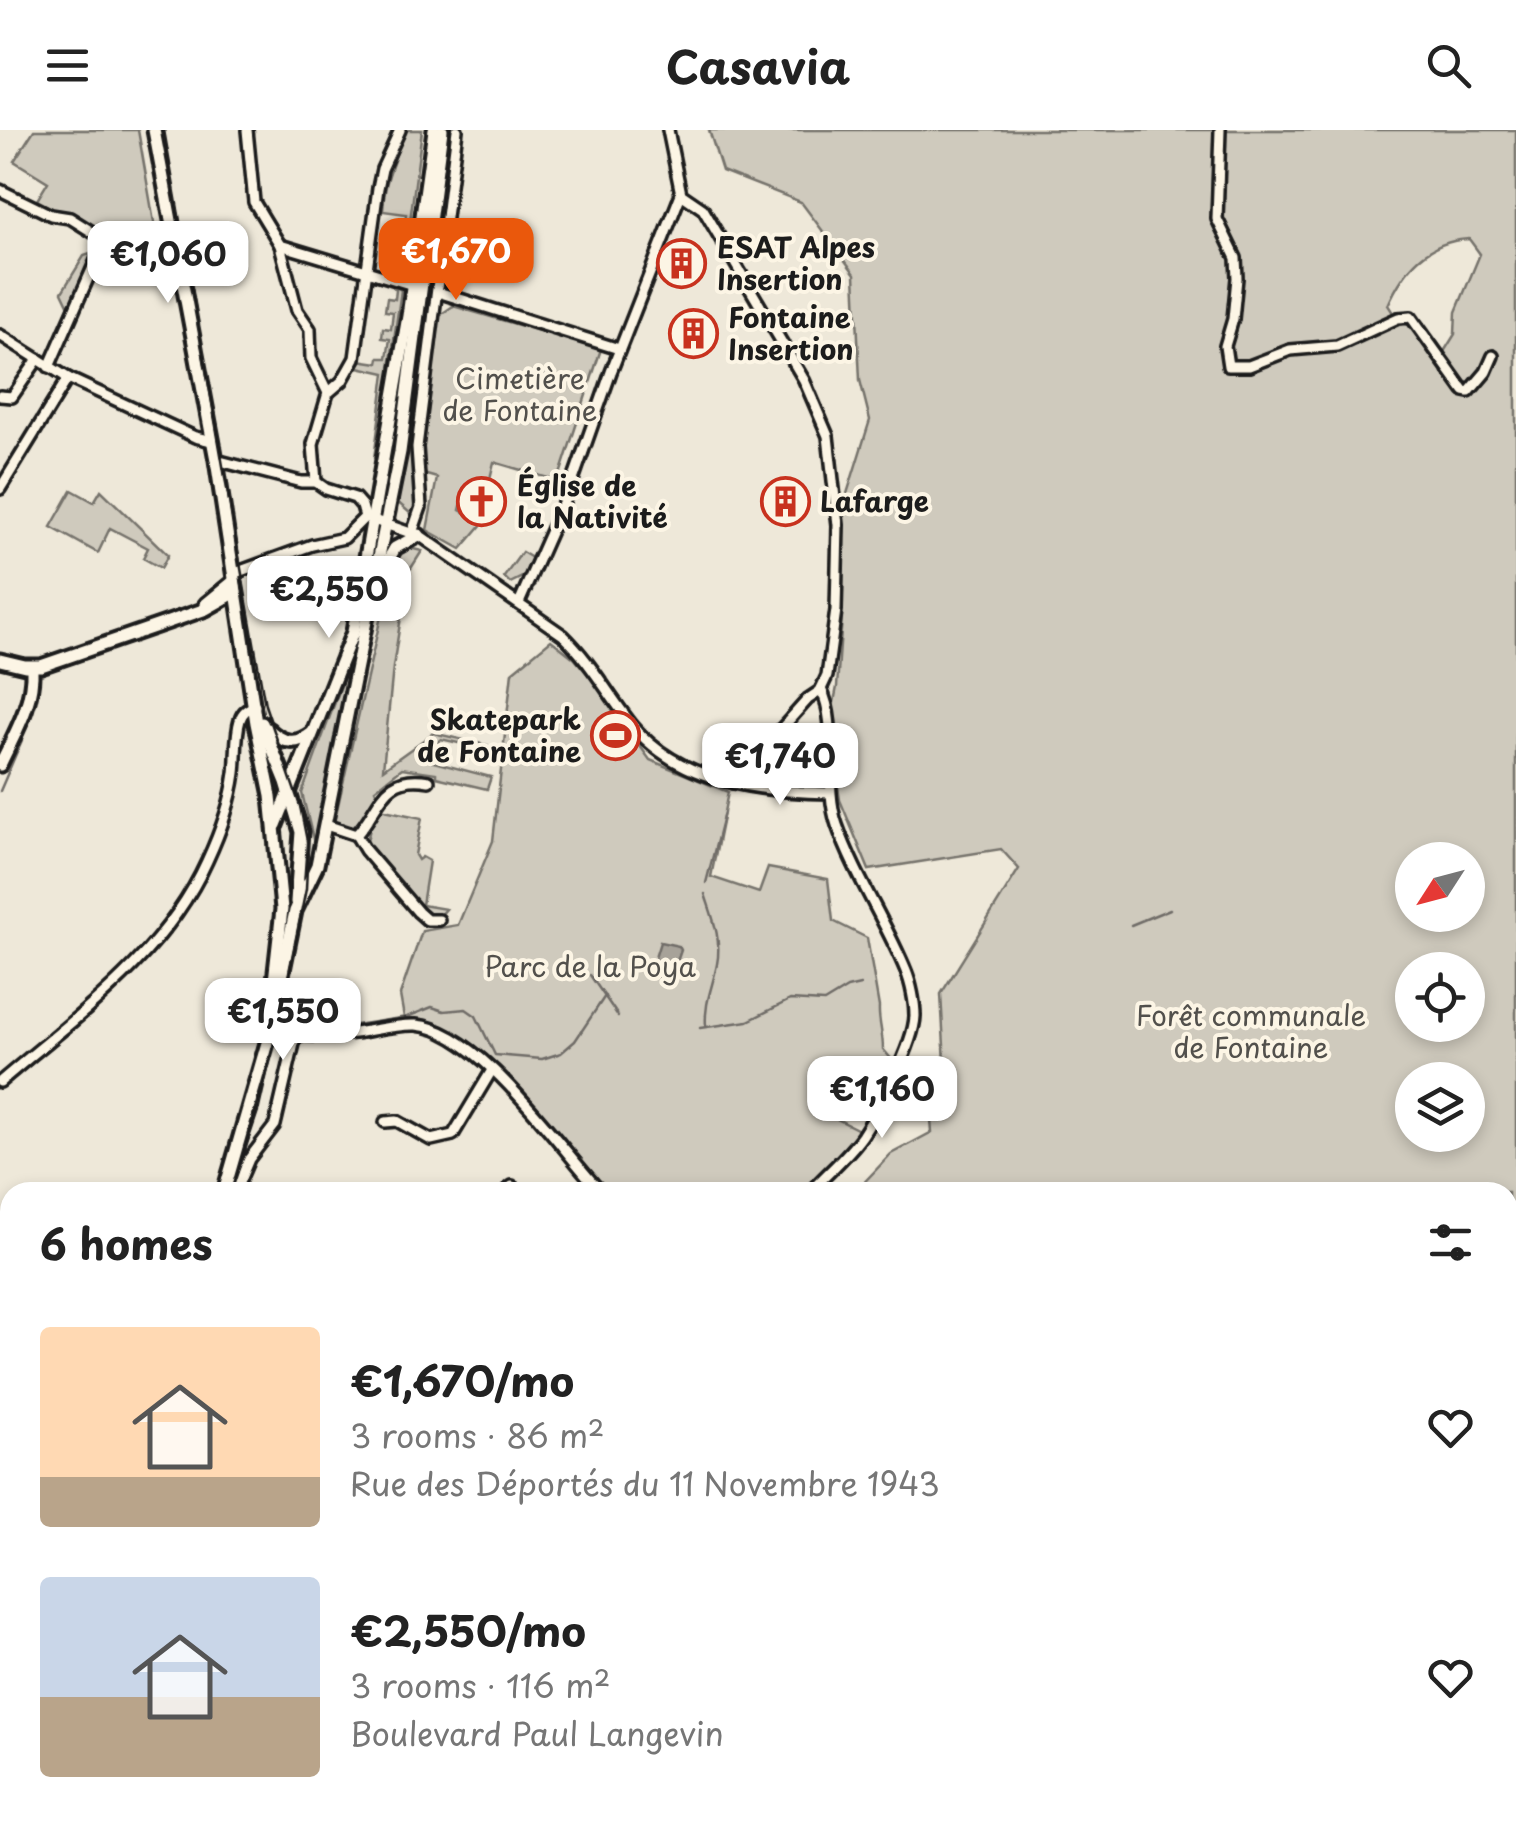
<!DOCTYPE html>
<meta charset="utf-8">
<style>
body{margin:0;font-family:"Playpen Sans",sans-serif;background:#f2f2f2;color:#222;height:100vh;display:flex;flex-direction:column;font-size:38px;white-space:nowrap}
*{box-sizing:border-box;margin:0}
p{font-size:32px;color:#767676}
.icon{flex:none;width:55px;height:55px;fill:none;stroke:currentColor;stroke-width:2;stroke-linecap:round;stroke-linejoin:round}
.map{position:relative;flex:1;overflow:hidden}
.panel{position:absolute;left:0px;top:1052px;width:1518px;height:642px;display:flex;flex-direction:column;background:#fff;border-radius:30px 30px 0 0;box-shadow:0 5px 15px #0003}
.panel>*{flex:none}
.needle{width:65px;rotate:234deg}
.controls{position:absolute;left:1395px;top:712px;display:grid;gap:20px}
.controls a{display:grid;place-items:center;width:90px;height:90px;border-radius:50%;background:#fff;box-shadow:0 5px 15px #0003;font-size:50px}
.price{position:absolute;translate:-50% -85px;padding:0 22px;border-radius:20px;background:#fff;color:#222;font-size:32px;line-height:65px;filter:drop-shadow(0 2px 5px #0008)}
.price::after{content:'';position:absolute;left:50%;top:60px;width:30px;height:22px;margin-left:-15px;background:inherit;clip-path:polygon(0 0,100% 0,50% 100%)}
.price.selected{background:#ea580c;color:#fff}
ul{padding:0;list-style:none}
li{display:flex;align-items:center;gap:30px;height:250px;padding:0 40px}
li span{display:grid;place-items:center;flex:none;width:280px;height:200px;border-radius:10px;color:#555}
li>.icon{margin-inline-start:auto}
span .icon{width:120px;height:120px;fill:#fffc;stroke-width:1}
li b{font-size:42px}
h2{display:flex;justify-content:space-between;align-items:center;height:120px;padding:0 40px;font-size:42px}
header{display:flex;justify-content:space-between;align-items:center;height:130px;padding:0 40px;background:#fff;font-size:45px;font-weight:700}
.map>svg:first-child{display:block}
.green{fill:#cfcabd;stroke:#76736c;stroke-width:2.5;fill-rule:evenodd}
.water{fill:#a7a299;stroke:#6f6c67;stroke-width:2.5}
.lines{fill:none;stroke-linecap:round;stroke-linejoin:round}
.stream{stroke:#6f6c67;stroke-width:2.5}
.street-casing{stroke:#1c1c1c;stroke-width:16}
.secondary-casing{stroke:#1c1c1c;stroke-width:19}
.street{stroke:#fcf5e5;stroke-width:9}
.secondary{stroke:#fcf5e5;stroke-width:11}
.tram{stroke:#1c1c1c;stroke-width:2.5}
.labels{text-anchor:middle;stroke-width:8;stroke-linejoin:round;paint-order:stroke}
.poi-label{font-size:28px;font-weight:bold;fill:#1c1c1c;stroke:#fcf5e5;text-anchor:start}
.park-label{font-size:28px;fill:#52504c;stroke:#fcf5e5}
</style>
<header><svg class="icon" aria-label="menu" viewBox="0 0 24 24"><path d="M4 6h16M4 12h16M4 18h16"/></svg>Casavia<svg class="icon" aria-label="search" viewBox="0 0 24 24"><circle cx="10" cy="10" r="6"/><path d="M15 15l6 6"/></svg></header>
<div class="map">
<svg width="1516" height="1693" viewBox="0 0 1516 1693">
<rect width="100%" height="100%" fill="#eee8d9"/>
<filter id="ink" filterUnits="userSpaceOnUse"><feTurbulence type="fractalNoise" baseFrequency=".01" numOctaves="2"/><feDisplacementMap in="SourceGraphic" scale="20" xChannelSelector="R" yChannelSelector="G"/><feConvolveMatrix kernelMatrix="1 2 1 2 8 2 1 2 1" color-interpolation-filters="sRGB"/></filter>
<g filter="url(#ink)">
<g class="green">
<path d="M34,0H138L160,127L147,130L60,80H55L37,70L48,52L14,31Z"/>
<path d="M403,0H422L404,136L400,135L406,84L383,81C384,45 396,33 403,0Z"/>
<path d="M709,0H1516V1693L420,1692L426,1685H1508V1062H855L891,1024L932,1002L929,964L946,951L941,864L1019,739L1001,719L869,740L840,670L829,597L837,557L842,486V380L870,290L860,250L855,144L801,72L722,41ZM1469,109L1480,124L1456,182L1455,204L1437,233L1414,197L1398,191L1388,175C1404,139 1427,111 1469,109ZM1412,730H1468V785H1412ZM1412,840H1468V895H1412ZM1412,950H1468V1005H1412Z"/>
<path d="M96,122L71,181L62,162L84,126Z"/>
<path d="M391,154L401,160L390,238L399,193L405,194L382,311L379,308L374,329L385,243L358,237V230L378,233L379,228H387L390,209L382,208L383,198L391,199L393,182L385,181L387,168L395,169L396,160Z"/>
<path d="M430,157H433L413,314L416,375L411,384L395,370L410,312Z"/>
<path d="M453,176L601,219L558,351L494,332L488,357L474,353L466,356L460,380L478,390L485,382L489,386L461,419L427,400L437,348L423,344V319L440,185Z"/>
<path d="M72,360L94,372L101,360L168,425L161,438L143,428L148,418L110,398L98,423L51,397Z"/>
<path d="M409,418L422,421L408,443L393,537L383,639L433,603L487,615L485,619L441,609L418,628L491,647L487,659L436,647V643L402,638L375,659L378,665C364,675 368,692 351,700L334,693L394,429L399,422Z"/>
<path d="M522,422L532,428L526,445L510,453L504,447Z"/>
<path d="M551,510L574,528L595,553L650,630L728,662L711,747L759,763L768,738L828,749L833,791L867,808L879,877C878,891 883,903 883,919L893,931L885,932L867,965L841,956L827,984L863,1002L828,1036L807,1062H608C565,1019 493,914 436,897C426,895 415,894 405,893L400,865L422,801L458,795L493,711L512,542Z"/>
<path d="M354,520L356,524L314,713L302,663Z"/>
<path d="M375,678L422,688L415,725L418,730L422,727L429,731L422,775L446,779L440,786L424,785L366,715Z"/>
<path d="M5,1103L10,1107V1157L0,1146V1108Z"/>
<path d="M131,1685H262L261,1693H140Z"/>
</g>
<path class="water" d="M660,812L679,816L681,820L670,852L650,844Z"/>
<g class="lines">
<g class="stream">
<path d="M0,661L22,610"/>
<path d="M706,753L724,683"/>
<path d="M705,764C712,786 722,809 717,834C713,856 704,873 706,896"/>
<path d="M1131,795L1170,779"/>
<path d="M590,845L618,886"/>
<path d="M336,898L407,887L432,877L444,881L466,879L476,886L495,925L542,929L561,923L575,911L605,866"/>
<path d="M700,898L748,891L790,870L824,872L847,858L860,855"/>
</g>
<defs>
<g id="street">
<path d="M247,0L254,72L280,115L297,180L310,199L311,228L328,263L313,314L316,352"/>
<path d="M668,0L681,64L703,79L804,250L828,306L838,395L836,480L827,546L820,561L808,569L733,653"/>
<path d="M1220,0L1217,89L1236,128L1237,148L1233,189L1225,216L1228,236H1249L1290,220L1337,216L1398,188L1411,187L1464,261L1469,262L1486,242L1493,226"/>
<path d="M0,60L51,85L70,88L105,110"/>
<path d="M280,115L413,155"/>
<path d="M438,162L619,219"/>
<path d="M0,205L68,248L195,307L212,311"/>
<path d="M49,237L105,110L150,136L180,131"/>
<path d="M328,263L342,251L355,228L378,58L382,39L400,0"/>
<path d="M0,266L12,267L38,229"/>
<path d="M216,330L301,352H316L326,359L355,368L362,376L365,387"/>
<path d="M0,359L68,248"/>
<path d="M365,387L422,407L563,505C591,532 609,566 633,596C680,653 761,662 830,663"/>
<path d="M412,403L421,377L417,317L457,0"/>
<path d="M235,443L312,415L344,408L365,387"/>
<path d="M519,473L572,353L611,242L681,64"/>
<path d="M326,695L356,705C381,679 381,642 429,651"/>
<path d="M356,705L365,720L418,782L427,790H439"/>
<path d="M267,885L271,899C295,906 322,907 347,904C370,902 393,894 416,895C480,900 559,1017 601,1062"/>
<path d="M0,952C77,886 164,826 207,731C220,703 231,673 235,643C237,627 235,606 240,590C242,582 248,578 255,576"/>
<path d="M385,992L397,991L431,1010L453,1005L492,940"/>
<path d="M235,1062L249,1029L275,995L296,905"/>
<path d="M505,1062L512,1056L516,1062"/>
<path d="M810,1062C827,1043 848,1026 862,1006C878,982 914,914 915,886C915,873 911,853 906,841C886,792 855,746 837,695C822,652 840,597 821,559"/>
<path d="M0,1333L10,1311"/>
<path d="M409,1693L414,1685"/>
</g>
<g id="secondary">
<path d="M154,0L216,330L256,593L271,666L282,779L274,851"/>
<path d="M383,439L395,418L419,405"/>
<path d="M206,474L234,451"/>
<path d="M0,530L25,536H41L206,479L229,466L235,456"/>
<path d="M262,593L286,652L301,702L296,772"/>
<path d="M268,599C282,613 296,616 312,603"/>
<path d="M0,635C15,603 34,573 32,537"/>
<path d="M276,695L353,502L408,186L434,0"/>
<path d="M224,1062L271,899L295,781L317,735L400,322L442,0"/>
<path d="M0,1222L10,1224"/>
<path d="M14,1693L16,1685"/>
</g>
</defs>
<use href="#street" class="street-casing"/>
<use href="#secondary" class="secondary-casing"/>
<use href="#street" class="street"/>
<use href="#secondary" class="secondary"/>
<path class="tram" d="M164,0L265,575L300,676L308,716L306,759L278,896L259,978L231,1062"/>
</g>
</g>
<defs>
<symbol id="building-ring" viewBox="-11 -11 22 22"><circle r="9.5" fill="#fcf5e5" stroke="#c8321e" stroke-width="1.5"/><path d="M-4-6H4V6H1V3H-1V6H-4ZM-2.5-4.3h1.7v1.8h-1.7ZM.8-4.3h1.7v1.8H.8ZM-2.5-1h1.7V.8h-1.7ZM.8-1h1.7V.8H.8Z" fill="#c8321e"/></symbol>
<symbol id="church-ring" viewBox="-11 -11 22 22"><circle r="9.5" fill="#fcf5e5" stroke="#c8321e" stroke-width="1.5"/><path d="M-1.2-6h2.4v3.5h3.3v2.4h-3.3V6h-2.4V-.1h-3.3v-2.4h3.3Z" fill="#c8321e"/></symbol>
<symbol id="stadium-ring" viewBox="-11 -11 22 22"><circle r="9.5" fill="#fcf5e5" stroke="#c8321e" stroke-width="1.5"/><path d="M0-5a6.5 5 0 1 0 0 10a6.5 5 0 1 0 0-10ZM-3.5-1.8h7v3.6h-7Z" fill="#c8321e"/></symbol>
</defs>
<g fill-rule="evenodd">
<use href="#building-ring" x="654" y="106" width="55" height="55"/>
<use href="#building-ring" x="666" y="176" width="55" height="55"/>
<use href="#church-ring" x="454" y="344" width="55" height="55"/>
<use href="#building-ring" x="758" y="344" width="55" height="55"/>
<use href="#stadium-ring" x="588" y="578" width="55" height="55"/>
</g>
<g class="labels">
<g class="poi-label">
<text x="717" y="128">ESAT Alpes<tspan x="717" dy="32">Insertion</tspan></text>
<text x="728" y="198">Fontaine<tspan x="728" dy="32">Insertion</tspan></text>
<text x="517" y="366">Église de<tspan x="517" dy="32">la Nativité</tspan></text>
<text x="820" y="382">Lafarge</text>
<text x="581" y="600" text-anchor="end">Skatepark<tspan x="581" dy="32">de Fontaine</tspan></text>
</g>
<g class="park-label">
<text x="520" y="259">Cimetière<tspan x="520" dy="32">de Fontaine</tspan></text>
<text x="590" y="847">Parc de la Poya</text>
<text x="1251" y="896">Forêt communale<tspan x="1251" dy="32">de Fontaine</tspan></text>
</g>
</g>
</svg>
<div class="controls">
<a><svg class="needle" viewBox="-14 -14 28 28"><path d="M0-13l5 13h-10z" fill="#e53935"/><path d="M0 13l5-13h-10z" fill="#767676"/></svg></a>
<a><svg class="icon" aria-label="locate" viewBox="0 0 24 24"><circle cx="12" cy="12" r="6"/><path d="M12 2v4M12 18v4M2 12h4M18 12h4"/></svg></a>
<a><svg class="icon" aria-label="layers" viewBox="0 0 24 24"><path d="M12 4l9 5-9 5-9-5zM3 14l9 5 9-5"/></svg></a>
</div>
<b class="price selected" style="left:456px;top:173px">€1,670</b>
<b class="price" style="left:168px;top:176px">€1,060</b>
<b class="price" style="left:329px;top:511px">€2,550</b>
<b class="price" style="left:780px;top:678px">€1,740</b>
<b class="price" style="left:283px;top:933px">€1,550</b>
<b class="price" style="left:882px;top:1011px">€1,160</b>
<section class="panel">
<h2>6 homes<svg class="icon" aria-label="filters" viewBox="0 0 24 24"><path d="M4 7h16M4 17h16"/><circle cx="9" cy="7" r="2"/><circle cx="15" cy="17" r="2"/></svg></h2>
<ul>
<li><span style="background:linear-gradient(#ffd9b3 75%,#b9a48a 0)"><svg class="icon" aria-label="home" viewBox="0 0 24 24"><path d="M3 11l9-7 9 7M6 9v11h12V9"/></svg></span><div><b>€1,670/mo</b><p>3 rooms · 86 m²</p><p>Rue des Déportés du 11 Novembre 1943</p></div><svg class="icon" aria-label="heart" viewBox="0 0 24 24"><path d="M12 20l-8-8c-3-5 5-10 8-4 3-6 11-1 8 4z"/></svg></li>
<li><span style="background:linear-gradient(#c9d6e8 60%,#b9a48a 0)"><svg class="icon" aria-label="home" viewBox="0 0 24 24"><path d="M3 11l9-7 9 7M6 9v11h12V9"/></svg></span><div><b>€2,550/mo</b><p>3 rooms · 116 m²</p><p>Boulevard Paul Langevin</p></div><svg class="icon" aria-label="heart" viewBox="0 0 24 24"><path d="M12 20l-8-8c-3-5 5-10 8-4 3-6 11-1 8 4z"/></svg></li>
</ul>
</section>
</div>
